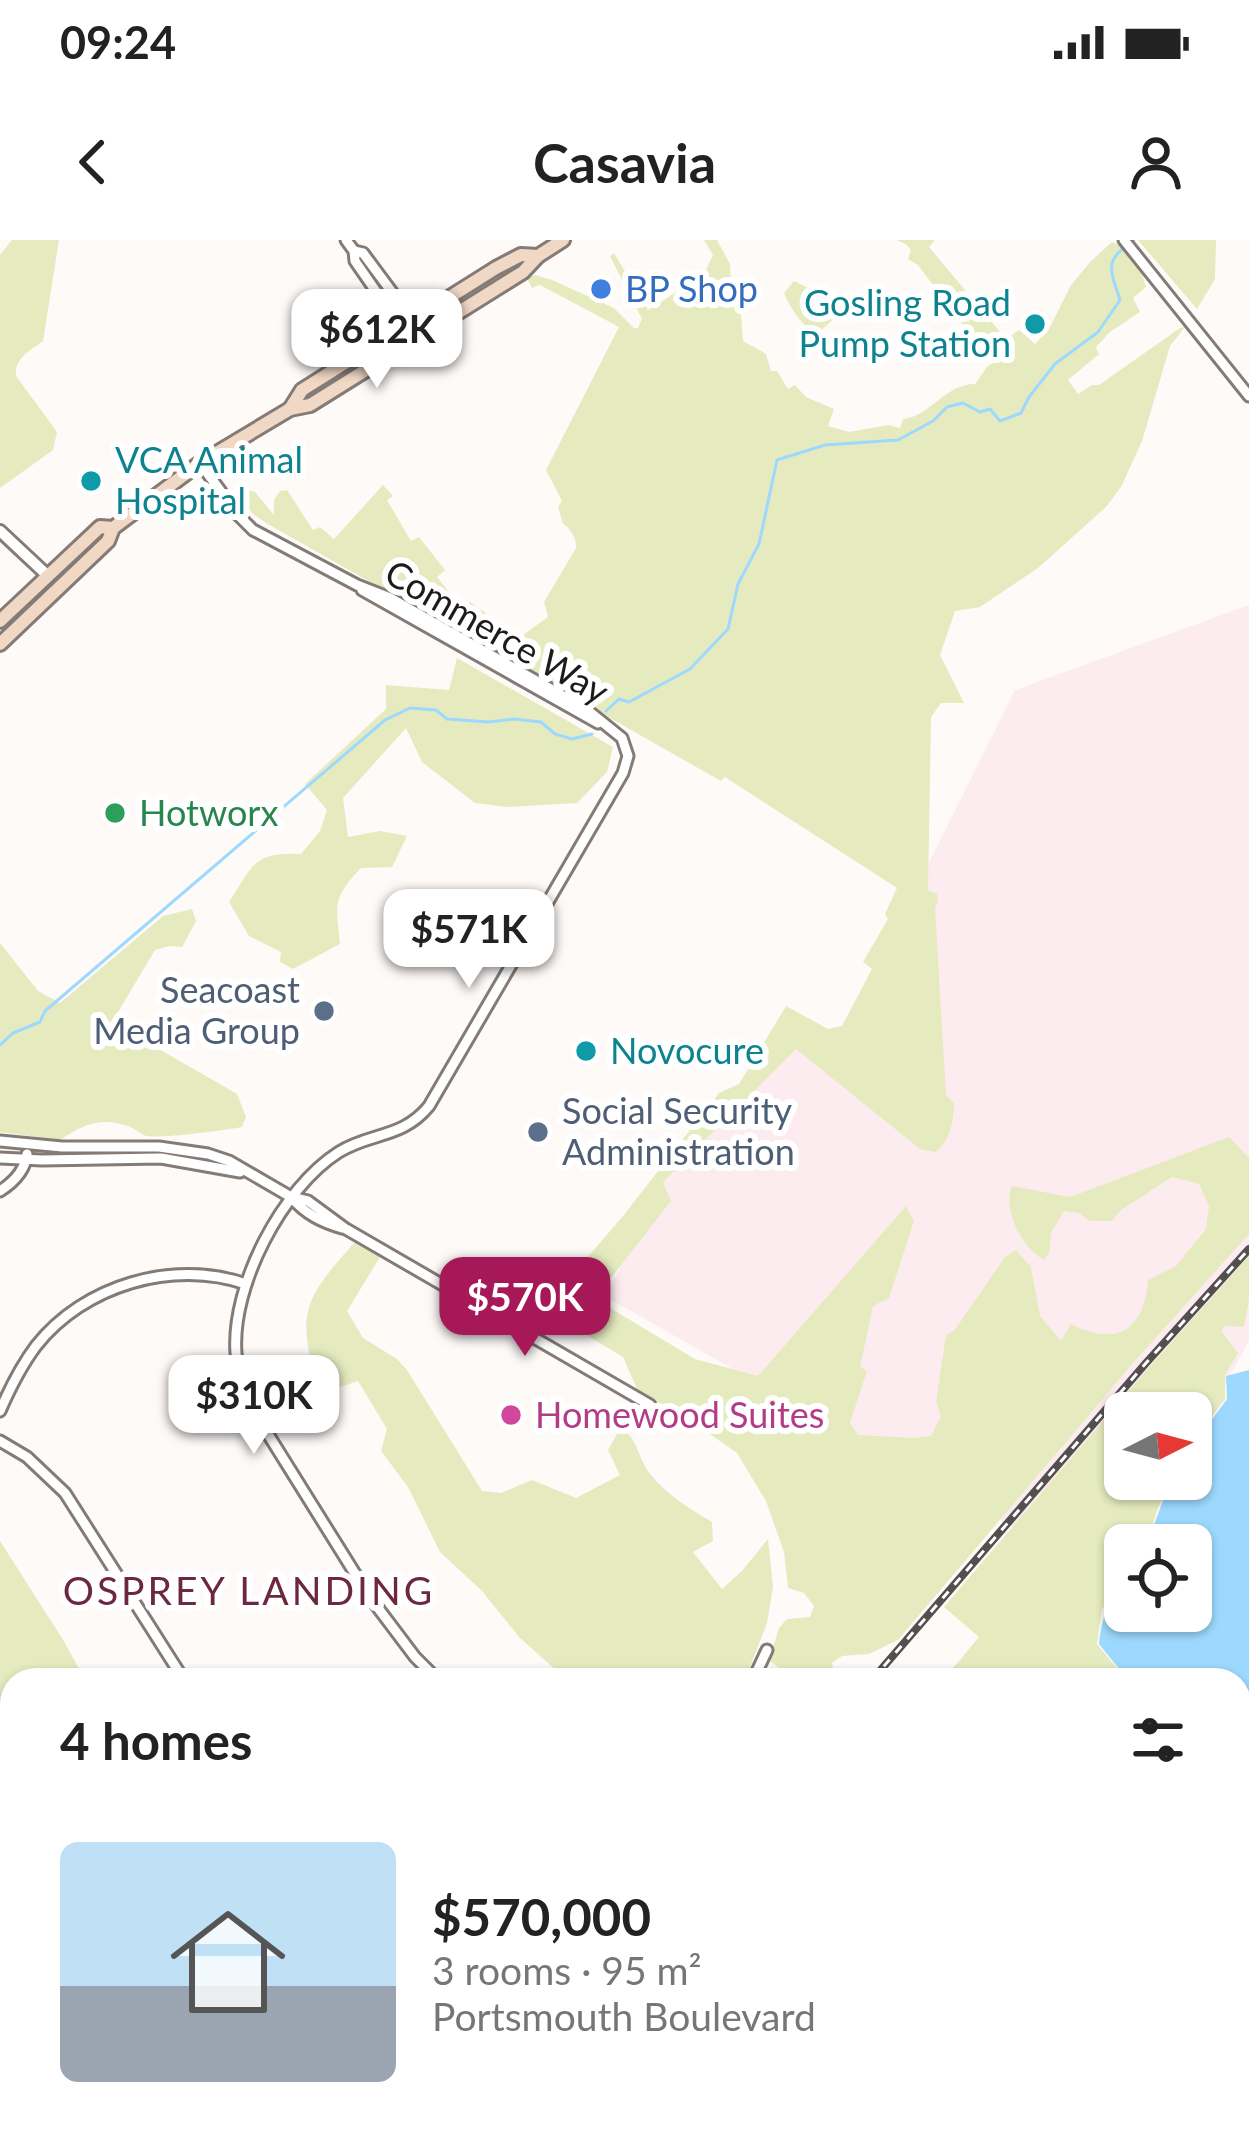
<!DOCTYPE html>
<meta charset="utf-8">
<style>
body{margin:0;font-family:Lato,sans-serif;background:#f2f2f2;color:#222;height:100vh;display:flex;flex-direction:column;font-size:45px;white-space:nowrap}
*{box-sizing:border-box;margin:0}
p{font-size:39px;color:#767676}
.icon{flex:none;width:66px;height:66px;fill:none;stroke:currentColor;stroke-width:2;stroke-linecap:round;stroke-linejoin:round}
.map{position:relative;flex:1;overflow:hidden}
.drawer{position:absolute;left:0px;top:1428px;width:1251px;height:468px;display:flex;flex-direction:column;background:#fff;border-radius:36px 36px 0 0;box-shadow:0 3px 9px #0004}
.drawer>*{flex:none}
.needle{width:78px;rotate:84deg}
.controls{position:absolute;left:1104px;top:1152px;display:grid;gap:24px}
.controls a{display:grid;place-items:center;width:108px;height:108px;border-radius:18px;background:#fff;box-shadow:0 3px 9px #0004;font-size:60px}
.price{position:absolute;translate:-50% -102px;padding:0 27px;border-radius:24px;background:#fff;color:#222;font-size:39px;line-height:78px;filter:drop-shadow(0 3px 6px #0008)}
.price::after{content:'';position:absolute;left:50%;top:72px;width:36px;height:27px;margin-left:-18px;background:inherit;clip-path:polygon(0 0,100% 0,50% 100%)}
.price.current{background:#a71858;color:#fff}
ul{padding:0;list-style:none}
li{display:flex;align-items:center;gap:36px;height:300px;padding:0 60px}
li span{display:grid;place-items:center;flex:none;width:336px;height:240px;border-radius:18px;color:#555}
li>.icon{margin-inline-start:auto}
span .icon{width:144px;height:144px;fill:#fffc;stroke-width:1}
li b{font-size:51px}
h2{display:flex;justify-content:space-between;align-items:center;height:144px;padding:0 60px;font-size:51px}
.status{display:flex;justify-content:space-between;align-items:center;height:84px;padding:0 60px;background:#fff;direction:ltr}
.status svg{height:33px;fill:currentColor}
header{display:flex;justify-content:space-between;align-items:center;height:156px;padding:0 60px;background:#fff;font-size:54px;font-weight:700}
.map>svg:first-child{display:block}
.industrial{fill:#fdecef}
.green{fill:#e5ebbf}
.water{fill:#9dd9fe}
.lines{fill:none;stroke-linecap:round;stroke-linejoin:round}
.stream{stroke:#9dd9fe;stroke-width:3}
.minor-casing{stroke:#847b77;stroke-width:15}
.tertiary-casing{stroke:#847b77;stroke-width:16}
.secondary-casing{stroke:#847b77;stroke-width:18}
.minor{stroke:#fff;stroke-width:9}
.tertiary{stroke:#fff;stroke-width:10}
.secondary{stroke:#f1d8c5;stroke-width:12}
.rail-casing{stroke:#534f4e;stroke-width:8}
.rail{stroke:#fff;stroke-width:3;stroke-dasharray:9;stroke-linecap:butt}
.shop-dot{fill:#3f7fe0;stroke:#fff;stroke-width:4.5}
.culture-dot{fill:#0f9aa8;stroke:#fff;stroke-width:4.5}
.leisure-dot{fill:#2e9e5b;stroke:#fff;stroke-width:4.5}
.service-dot{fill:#5c6f8a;stroke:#fff;stroke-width:4.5}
.hotel-dot{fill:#d1479c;stroke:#fff;stroke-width:4.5}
.labels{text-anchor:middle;stroke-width:12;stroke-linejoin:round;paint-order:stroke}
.shop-label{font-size:36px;fill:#366cbe;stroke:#fff;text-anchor:start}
.culture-label{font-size:36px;fill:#0d838f;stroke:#fff;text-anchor:start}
.street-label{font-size:36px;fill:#1e1a19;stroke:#fff}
.leisure-label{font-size:36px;fill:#27864d;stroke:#fff;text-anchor:start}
.service-label{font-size:36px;fill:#4e5e75;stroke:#fff;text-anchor:end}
.hotel-label{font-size:36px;fill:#b23c85;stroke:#fff;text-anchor:start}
.neighbourhood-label{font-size:39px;letter-spacing:3px;fill:#6b2840;stroke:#fff}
</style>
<div class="status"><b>09:24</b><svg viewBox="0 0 49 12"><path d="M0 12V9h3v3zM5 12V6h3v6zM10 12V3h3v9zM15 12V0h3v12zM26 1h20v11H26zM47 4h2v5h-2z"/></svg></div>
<header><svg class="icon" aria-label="back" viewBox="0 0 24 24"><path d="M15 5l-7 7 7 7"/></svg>Casavia<svg class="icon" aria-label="person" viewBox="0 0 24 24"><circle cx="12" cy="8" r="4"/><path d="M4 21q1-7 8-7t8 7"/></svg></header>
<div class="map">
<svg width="1249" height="1896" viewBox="0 0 1249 1896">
<rect width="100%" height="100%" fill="#fefaf8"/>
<path class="industrial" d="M1249,365V1101L1191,1207V1173H1125V1239H1174L1138,1305H1125L1115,1346L606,1057L663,939L796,796L834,813L1015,450Z"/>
<g class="green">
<path d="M12,0H59L43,101C30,111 14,118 16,136L57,192L53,210L0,248V15Z"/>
<path d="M704,0H717L730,24L732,62L740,64L743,101L766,114L771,131H777L788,149L795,145L806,157L834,169L828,186L849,192L888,185L900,188L903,179C931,176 945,144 975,144L987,127L997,120L978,95L973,98L918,25L908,19L911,10L906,4L896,0H935L929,7L1006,99L1019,90L1035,104L1048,91L1071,45L1091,21L1112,2L1122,5L1141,31L1146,47L1133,58L1140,72L1110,92L1096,107L1099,114L1068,140L1078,154L1092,145H1099L1180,88L1185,87L1170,106L1142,201L1121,247L1106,267L1038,328L980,367L955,371L940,415L964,463H941L931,477L928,650L937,654L938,663L935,667L946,855L954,863C954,880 950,903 935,912L920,909L796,809L663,942L671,961L611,1038L594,1040L600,1062L695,1119L758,1136L906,966L914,981L889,1058L873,1066L860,1127L867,1131L850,1183L858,1195L913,1198L931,1196L941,1176L936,1162L946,1095L954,1091L1005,1017L1016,1010L1031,1027L1040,1076L1061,1101L1071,1084C1117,1107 1144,1091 1148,1040L1176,1026L1206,989L1209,966L1199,944L1172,937L1121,970L1112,981H1089L1079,973L1064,971L1051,993L1049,1013L1044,1020C1022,1008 1002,970 1012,946L1070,957L1229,897L1249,918V994L1134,1122L898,1400L869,1414L842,1416L832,1423L835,1440H760L780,1429L769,1420L779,1388L787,1379L810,1377L814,1366L804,1353L788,1348L784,1312L766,1261L737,1213L690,1180L638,1151L623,1117L543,1069L623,976L719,853L739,844L786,766L828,789L842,786L872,729L863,722L888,679L885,674L897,648L725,537L721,541L266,283L252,273L240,256L244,249L255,252L274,275V260L280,251L287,250L313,290L320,287L334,299L383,245L393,256L387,260L411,301L419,297L445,330L437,337L462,368L470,362L520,397L548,377L544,362L576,308C577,300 570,287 563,284L558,267L562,261L546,230L619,87L540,45L532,48L527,38L535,35L552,40L614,68L634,88H638L642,79L610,16L614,13L648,70L678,51L676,46L706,30L713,15Z"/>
<path d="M1138,0H1216L1215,39L1197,69Z"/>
<path d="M794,41L823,55L837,76L817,94C802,86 790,68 784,53Z"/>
<path d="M457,418L613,507L607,532L577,563L508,567L475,563L422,522L406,488L343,558L348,597L380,591L407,596L392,627L361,628C332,659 336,663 340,704L293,729L280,722L281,712L249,696L229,662C253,625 253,612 301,614L320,591L327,570L305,544L386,469V445L449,450Z"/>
<path d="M192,669L196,681L182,707L169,706L155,710L112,782L237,854L246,877L242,887C228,890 158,899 147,896C141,895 136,889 130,887C103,876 83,884 60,900L0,892V703L38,751L60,763L163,676Z"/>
<path d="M354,1003L380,1017L347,1071L363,1098L397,1119L407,1130L482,1251L501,1253L532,1240L576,1258L620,1235L608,1210L621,1187C638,1199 638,1219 651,1235C666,1254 691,1270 712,1282L713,1301L693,1312L722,1349L741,1332L768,1299L773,1347L767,1383L745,1440H567L519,1397L482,1351L440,1312L408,1247L381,1211L387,1189L358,1141L319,1154C298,1073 299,1065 354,1003Z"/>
<path d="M1249,1016V1060L1244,1087L1224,1086L1222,1092L1238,1113L1225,1135V1159L1191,1204V1173H1125V1239H1168L1150,1292L1152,1305H1125V1335L1102,1369L1097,1404L1127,1440H943L979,1397L944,1367L1145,1132Z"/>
<path d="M0,1301L65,1403L85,1440H12V1590L0,1608Z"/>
<path d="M0,1729L12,1731V1884H27L25,1888L14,1892L0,1887Z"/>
<path d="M370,1884H484L473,1896H345Z"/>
</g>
<path class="water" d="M1249,1130V1896H1137L1139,1884H1239V1440H1128L1099,1404C1102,1374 1109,1363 1125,1338V1371H1191V1305H1153L1151,1293L1171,1239H1191V1208L1227,1159L1226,1136Z"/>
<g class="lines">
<g class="stream">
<path d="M606,471L619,459L629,462L690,429L728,389L738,344L759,304L777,220L825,205L898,200L933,181L947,167L963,163L980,172L990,169L1000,181L1021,173L1029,157L1055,124L1098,92L1120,60C1110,28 1103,21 1134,0"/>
<path d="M0,805L13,793L40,782L45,771L385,480L410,468L436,470L447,479L488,482L514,479L541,482L555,494L572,499L592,494"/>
</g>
<defs>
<g id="minor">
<path d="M346,0L354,11L355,21L393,76L408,103"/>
<path d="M1124,0L1249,156"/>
<path d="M354,11L363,13L406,71L419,96"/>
<path d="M200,223L238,275L253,290L357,345L390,358L586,469L622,498L628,516L623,533L429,866C402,899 371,892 339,912C282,948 231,1046 236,1113C238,1135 246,1156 256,1175L369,1356L415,1417L438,1440"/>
<path d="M362,350L598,483"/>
<path d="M0,901L62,907H159L208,914L229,921L291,957L308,961L346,989L650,1165"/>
<path d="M0,918L42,920L161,918L240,932"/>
<path d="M0,951C14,942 25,931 27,914"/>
<path d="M291,957C305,974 322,982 342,988"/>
<path d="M0,1171C10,1148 21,1126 36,1106C84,1045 173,1019 246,1044"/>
<path d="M0,1201L27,1217L65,1253L184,1440"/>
<path d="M753,1440L767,1410"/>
<path d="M0,1671L12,1678"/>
<path d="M959,1884L978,1896"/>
<path d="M0,1891L15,1896"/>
<path d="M23,1896L31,1884"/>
<path d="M125,1896L135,1884"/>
<path d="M562,1896L569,1884"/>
<path d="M594,1896L598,1884"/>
<path d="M743,1896L744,1884"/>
<path d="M893,1896L901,1884"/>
<path d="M1079,1896L1081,1891"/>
</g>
<path id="tertiary" d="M0,291L47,335"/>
<g id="secondary">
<path d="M290,169L302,150L496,28L521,15L538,16"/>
<path d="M0,381L100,287L113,288"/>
<path d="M0,404L108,301L113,288L200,223L290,169L310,165L523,32L538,16L563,0"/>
</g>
</defs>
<use href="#minor" class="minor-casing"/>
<use href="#tertiary" class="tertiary-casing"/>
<use href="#secondary" class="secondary-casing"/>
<use href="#minor" class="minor"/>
<use href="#tertiary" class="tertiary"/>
<use href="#secondary" class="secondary"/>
<defs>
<g id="rail">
<path d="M872,1440L1146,1123L1249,1009"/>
<path d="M481,1896L492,1884"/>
</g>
</defs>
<use href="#rail" class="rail-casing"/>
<use href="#rail" class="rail"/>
</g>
<circle class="shop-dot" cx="601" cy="49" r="12"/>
<g class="culture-dot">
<circle cx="1035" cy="84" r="12"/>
<circle cx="91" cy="241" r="12"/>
<circle cx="586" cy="811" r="12"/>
</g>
<circle class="leisure-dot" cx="115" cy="573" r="12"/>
<g class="service-dot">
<circle cx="324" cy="771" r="12"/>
<circle cx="538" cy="892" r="12"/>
</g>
<circle class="hotel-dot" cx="511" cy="1175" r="12"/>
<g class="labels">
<g class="shop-label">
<text x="625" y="62">BP Shop</text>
</g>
<g class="culture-label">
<text x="1011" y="76" text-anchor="end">Gosling Road<tspan x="1011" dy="41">Pump Station</tspan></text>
<text x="115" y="233">VCA Animal<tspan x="115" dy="41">Hospital</tspan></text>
<text x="610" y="824">Novocure</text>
</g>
<g class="street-label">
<text transform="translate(497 392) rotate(30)" y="13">Commerce Way</text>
</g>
<g class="leisure-label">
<text x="139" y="586">Hotworx</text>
</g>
<g class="service-label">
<text x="300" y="763">Seacoast<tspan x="300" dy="41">Media Group</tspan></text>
<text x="562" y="884" text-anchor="start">Social Security<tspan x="562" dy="41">Administration</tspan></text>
</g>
<g class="hotel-label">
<text x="535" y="1188">Homewood Suites</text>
</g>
<g class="neighbourhood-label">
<text x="249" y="1365">OSPREY LANDING</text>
</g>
</g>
</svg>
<div class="controls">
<a><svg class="needle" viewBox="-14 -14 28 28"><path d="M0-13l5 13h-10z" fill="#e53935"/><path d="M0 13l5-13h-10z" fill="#767676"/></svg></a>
<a><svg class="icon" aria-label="locate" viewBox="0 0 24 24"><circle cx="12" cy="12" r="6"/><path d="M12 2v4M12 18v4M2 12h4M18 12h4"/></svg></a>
</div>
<b class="price" style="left:377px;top:151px">$612K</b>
<b class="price" style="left:469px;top:751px">$571K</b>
<b class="price current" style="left:525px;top:1119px">$570K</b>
<b class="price" style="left:254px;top:1217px">$310K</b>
<section class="drawer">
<h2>4 homes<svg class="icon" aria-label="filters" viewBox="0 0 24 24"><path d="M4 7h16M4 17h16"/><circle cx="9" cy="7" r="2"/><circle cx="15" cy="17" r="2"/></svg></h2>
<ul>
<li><span style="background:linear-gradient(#bfe0f5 60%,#9aa5b1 0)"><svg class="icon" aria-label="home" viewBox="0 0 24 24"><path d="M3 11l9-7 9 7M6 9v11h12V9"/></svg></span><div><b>$570,000</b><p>3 rooms · 95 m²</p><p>Portsmouth Boulevard</p></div></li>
</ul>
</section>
</div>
